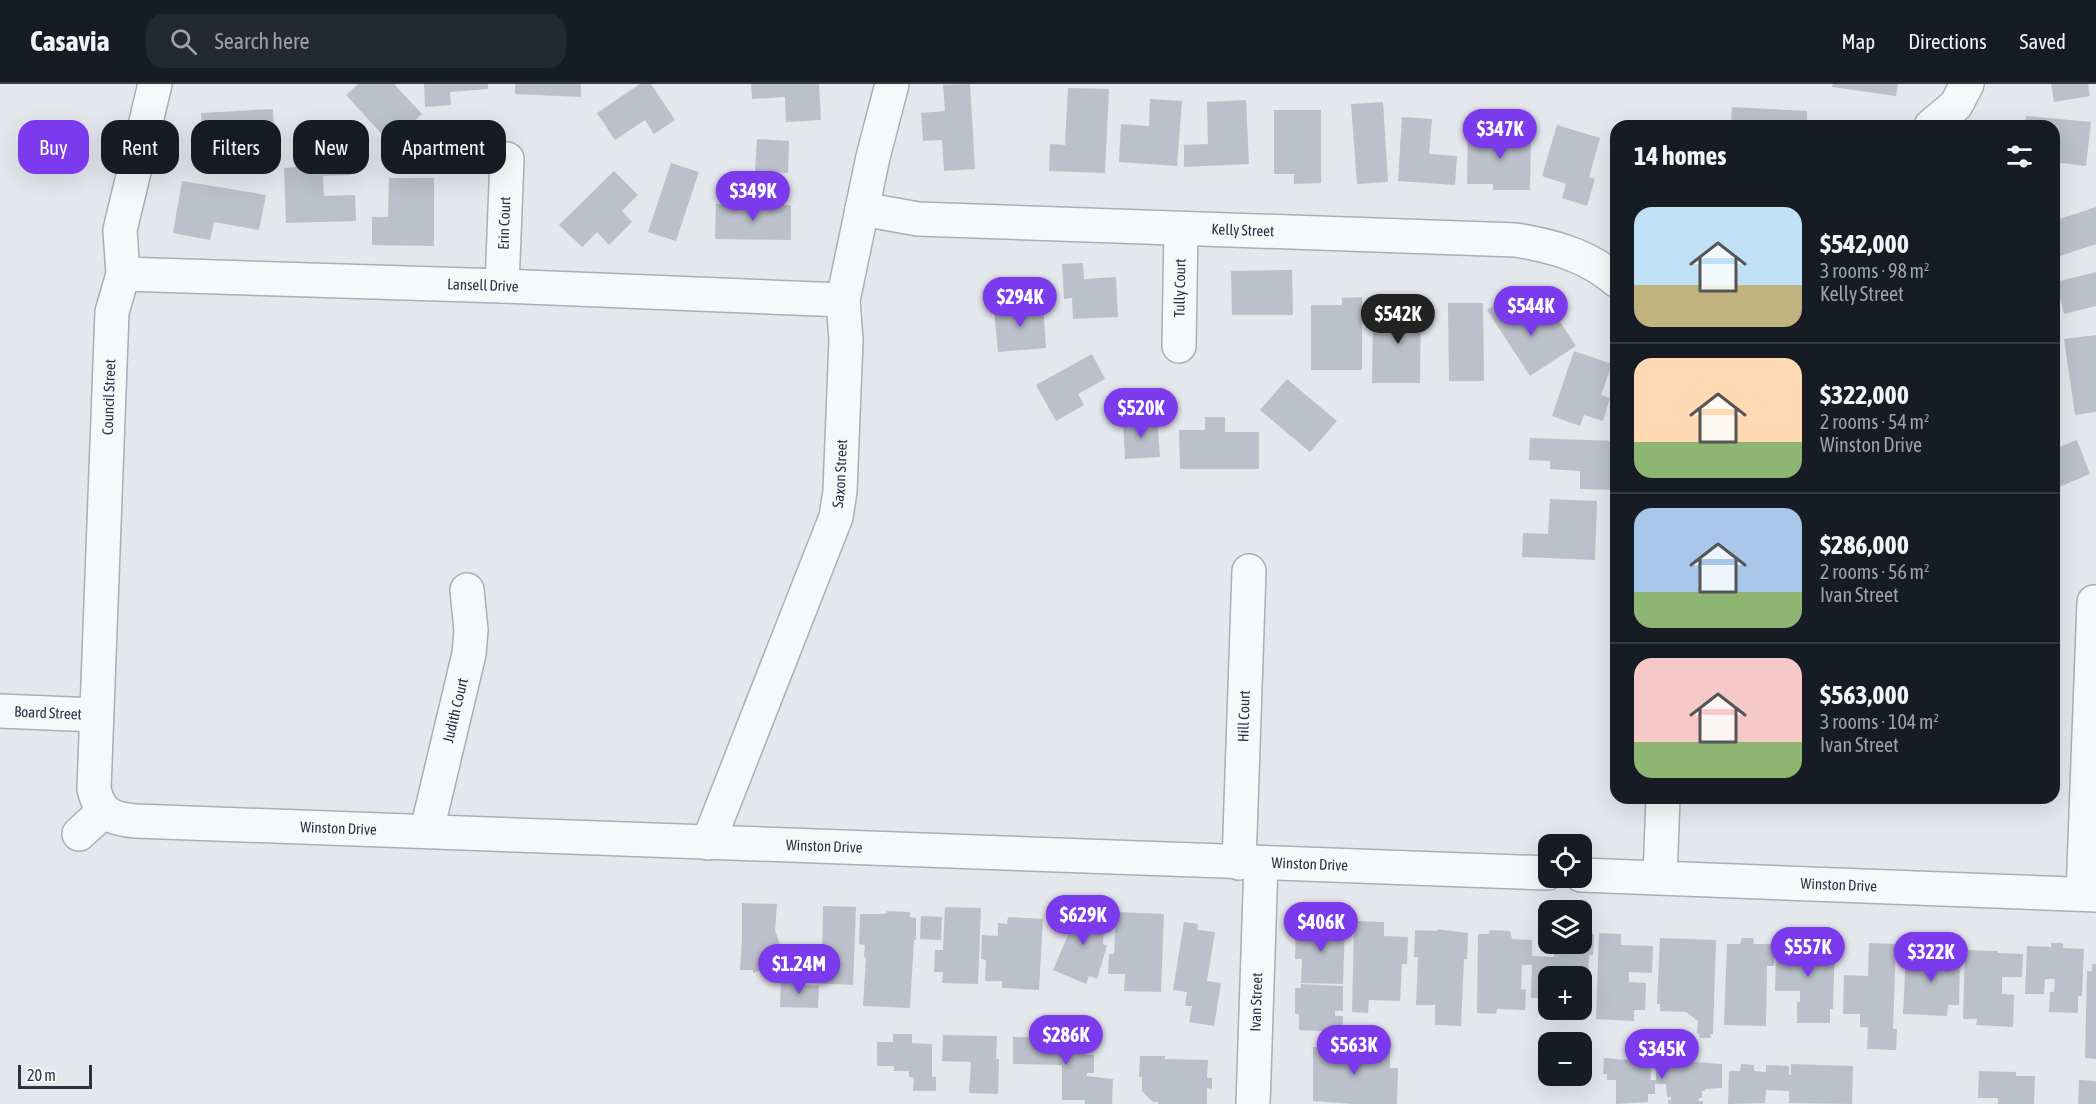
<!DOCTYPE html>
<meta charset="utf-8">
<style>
body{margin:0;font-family:"Asap Condensed",sans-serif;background:#242831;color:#f1f3f6;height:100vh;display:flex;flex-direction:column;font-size:22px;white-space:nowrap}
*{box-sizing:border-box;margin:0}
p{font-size:20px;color:#9ea1a6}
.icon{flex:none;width:33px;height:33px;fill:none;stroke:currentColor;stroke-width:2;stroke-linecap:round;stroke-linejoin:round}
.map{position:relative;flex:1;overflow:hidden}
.drawer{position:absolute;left:1610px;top:36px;width:450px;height:684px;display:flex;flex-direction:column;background:#171b24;border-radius:18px;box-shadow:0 6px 24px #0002}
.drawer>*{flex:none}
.guide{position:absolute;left:18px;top:36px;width:570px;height:54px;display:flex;gap:12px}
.fabs{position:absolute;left:1538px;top:750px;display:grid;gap:12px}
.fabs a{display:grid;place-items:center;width:54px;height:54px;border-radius:12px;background:#171b24;box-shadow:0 6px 24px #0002;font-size:30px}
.scale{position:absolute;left:18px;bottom:15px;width:74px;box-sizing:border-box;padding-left:6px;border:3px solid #2b3445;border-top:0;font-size:16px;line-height:21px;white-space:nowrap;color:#2b3445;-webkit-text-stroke:4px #f4f6f9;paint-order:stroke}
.price{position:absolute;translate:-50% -51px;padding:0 14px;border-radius:21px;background:#7c3aed;color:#fff;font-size:20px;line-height:39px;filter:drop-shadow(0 2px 3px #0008)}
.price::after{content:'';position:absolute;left:50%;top:36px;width:18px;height:14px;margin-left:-9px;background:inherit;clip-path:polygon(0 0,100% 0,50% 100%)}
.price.active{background:#222;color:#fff}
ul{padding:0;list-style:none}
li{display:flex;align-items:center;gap:18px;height:150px;padding:0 24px}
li+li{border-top:2px solid #363941}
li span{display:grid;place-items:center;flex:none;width:168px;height:120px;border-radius:18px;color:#555}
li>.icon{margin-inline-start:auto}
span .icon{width:72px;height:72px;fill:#fffc;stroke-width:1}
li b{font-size:26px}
h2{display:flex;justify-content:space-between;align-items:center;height:72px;padding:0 24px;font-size:26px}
.chip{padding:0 21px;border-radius:18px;background:#171b24;box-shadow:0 6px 24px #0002;font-size:21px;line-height:54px}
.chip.active{background:#7c3aed;color:#fff}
header{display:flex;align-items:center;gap:36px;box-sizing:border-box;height:84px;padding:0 30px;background:#171b24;border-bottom:2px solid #363941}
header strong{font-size:28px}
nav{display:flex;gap:33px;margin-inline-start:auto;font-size:21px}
.search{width:420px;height:54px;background:#242831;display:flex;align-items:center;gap:15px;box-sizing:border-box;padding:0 21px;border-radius:18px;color:#9ea1a6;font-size:22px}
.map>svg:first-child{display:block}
.building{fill:#bbc0ca}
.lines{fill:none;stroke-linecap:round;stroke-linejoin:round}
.minor-casing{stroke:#a9aeb7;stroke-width:36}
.minor{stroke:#f7f8fa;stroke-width:33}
.labels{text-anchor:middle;stroke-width:4.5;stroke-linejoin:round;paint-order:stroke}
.street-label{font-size:15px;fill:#2b3445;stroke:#f4f6f9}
</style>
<header>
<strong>Casavia</strong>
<div class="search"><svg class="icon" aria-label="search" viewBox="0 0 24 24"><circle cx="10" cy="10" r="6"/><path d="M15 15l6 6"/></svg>Search here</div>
<nav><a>Map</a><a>Directions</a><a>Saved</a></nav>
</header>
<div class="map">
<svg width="2096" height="1020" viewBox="0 0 2096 1020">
<rect width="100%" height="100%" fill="#e4e7ec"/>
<g class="building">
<path d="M358,0H394L422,30L390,59L346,11Z"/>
<path d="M424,0H488V5L450,8L451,21L425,23Z"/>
<path d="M515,0H581V13L515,10Z"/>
<path d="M640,0H651L675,36L654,50L645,36L615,56L597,29Z"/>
<path d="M751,0H819L821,36L786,38L785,13L752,15Z"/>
<path d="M970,0L975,85L944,87L942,56L923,57L921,29L945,27L943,1Z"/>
<path d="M1833,0H1898L1896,12L1832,3Z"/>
<path d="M2051,0H2088L2090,12L2054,18Z"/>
<path d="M1068,4L1109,5L1105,89L1049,87L1050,60L1065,61Z"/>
<path d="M1150,15L1182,17L1177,82L1119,78L1121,40L1149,42Z"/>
<path d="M1246,16L1249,80L1184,83V61L1208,60L1207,18Z"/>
<path d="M1383,18L1388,98L1357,100L1351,20Z"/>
<path d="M1732,23L1807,27V42H1731Z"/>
<path d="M273,25L275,65L203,70L201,29Z"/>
<path d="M1274,26H1321V99L1294,100V90H1274Z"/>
<path d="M2026,32L2091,38L2086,82L2054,78V42H2025Z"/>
<path d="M1402,33L1432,35L1429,70L1457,72L1455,101L1398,97Z"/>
<path d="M1557,41L1600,54L1589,93L1595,95L1587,122L1562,114L1566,100L1542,92Z"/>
<path d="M1468,48L1531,49L1530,106H1493V100H1467Z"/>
<path d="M757,55L789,57L788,89L755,87Z"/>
<path d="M350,63L351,91L323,92L324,112L355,111L356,137L286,139L284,84L309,82V65Z"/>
<path d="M671,79L699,88L676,157L648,148Z"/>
<path d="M614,87L638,111L622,127L632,138L609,161L597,148L582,163L559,141Z"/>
<path d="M389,94H434V162L372,161V133H388Z"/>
<path d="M182,97L266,111L259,146L214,138L210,156L173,149Z"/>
<path d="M716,120L791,121V156L715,155Z"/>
<path d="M2096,123V160L2054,174V137Z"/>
<path d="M1083,179L1084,195L1116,193L1118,233L1073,235L1072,214L1064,215L1062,180Z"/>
<path d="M1292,186L1293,231H1232L1231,187Z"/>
<path d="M2096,188V222L2064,230L2056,198Z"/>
<path d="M1509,212L1531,245L1555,230L1576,262L1530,292L1487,226Z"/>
<path d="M1362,213V286H1311V221H1342V214Z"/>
<path d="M1400,213H1421L1420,299H1372L1373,232H1400Z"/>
<path d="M1448,219H1483L1484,297H1449Z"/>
<path d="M1043,221L1046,264L998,268L994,225Z"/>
<path d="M2096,251V328L2075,331L2064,255Z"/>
<path d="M1574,267L1612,280L1601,311L1610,314L1603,337L1584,331L1580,342L1552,332Z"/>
<path d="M1092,270L1105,295L1078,310L1084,321L1056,337L1036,301Z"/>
<path d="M1287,295L1337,337L1310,368L1260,326Z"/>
<path d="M1205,333H1225V348H1259V385H1180L1179,346H1205Z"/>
<path d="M1157,334L1160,373L1125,375L1123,336Z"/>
<path d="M1530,354L1616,357V406L1580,405V387L1550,385V377L1529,376Z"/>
<path d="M2077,356L2090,390L2054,405V365Z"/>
<path d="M1550,415L1597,417L1595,476L1522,473L1523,449L1548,450Z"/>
<path d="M742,819L777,820L775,846L786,878L753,889V886H740L742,855Z"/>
<path d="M823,822L856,823L853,901L811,899L812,868H822Z"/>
<path d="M945,823L981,824L978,900L942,899L943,888H934L935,866H943Z"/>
<path d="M1070,826L1105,827L1103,860L1107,862L1097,895L1089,892L1086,900L1053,886L1068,851Z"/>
<path d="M887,827L910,828V833L916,834V856H914L910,924L863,922L866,874L864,873L865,861L859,860L860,830H882L887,829Z"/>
<path d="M1116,828L1164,830L1161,908L1124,907L1125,890H1108L1109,870H1114Z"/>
<path d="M921,832L942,833L941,856L920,855Z"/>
<path d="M1008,833L1043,835L1039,906L1002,904V897H985L986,876L981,875L982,851L998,852V839L1007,840Z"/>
<path d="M1356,837L1384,838V852L1408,853L1407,880H1402L1400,917L1369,916L1368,929L1352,928L1354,839L1356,840Z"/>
<path d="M1184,838L1198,840L1197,846L1215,848L1207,897L1221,899L1214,942L1189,938L1192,922H1185L1187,908L1173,906Z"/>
<path d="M1296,841L1345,842L1343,900L1301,899L1302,875H1295Z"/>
<path d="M1437,845L1468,849L1467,875H1464L1461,942L1435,941V921H1416L1418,873H1414L1415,846L1437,847Z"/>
<path d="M1490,846L1510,847L1512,855L1532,856V872L1554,873V869H1569V860H1581V850H1594L1593,871H1589L1587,919H1581V892H1548V918L1538,917V914H1531L1532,881H1522L1521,905L1526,906L1525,926L1497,925L1496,930L1477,929L1478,850H1489Z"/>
<path d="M1599,849L1621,850V861L1653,862L1652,889L1629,888V898L1646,899L1645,926H1634V937L1596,935Z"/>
<path d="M1660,854L1716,856L1713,950H1710L1711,954H1700L1699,949L1697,950L1698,937L1686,928L1660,927V920H1657Z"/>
<path d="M1742,854H1753L1754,860H1775L1774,882H1767L1766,942L1724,941L1727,860H1740Z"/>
<path d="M1786,856L1835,857L1833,925H1830V939H1797V918H1800V907H1775L1776,868H1786Z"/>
<path d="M1869,859L1896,860L1893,945H1897L1896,966L1867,965L1868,943H1860V930H1843L1844,891L1868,892Z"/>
<path d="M2051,859H2063V864L2084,865L2082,912H2078V929L2049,928L2050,908H2054L2055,895H2045L2044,910H2025L2027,862L2051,863Z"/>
<path d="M1965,866L1998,867V869L2023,870L2022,893H2002V910L2014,911L2013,943L1976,941L1977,935H1963Z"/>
<path d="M1906,869H1960L1959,921H1948L1947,932L1903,930Z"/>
<path d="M2092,880H2096V975L2085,974L2087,887H2092Z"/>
<path d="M781,896H797V901L819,902L818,924L780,923Z"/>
<path d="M1301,900L1343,902V927H1335V932H1343V948L1299,946V930H1295V904H1301Z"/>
<path d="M893,950H912V959L932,960V993H936V1007H913L914,994L909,993V987H894V982H877V958H893Z"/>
<path d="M943,951L997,952L996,975H999L998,1010L969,1009L971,978L942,977Z"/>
<path d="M1013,953L1083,954V958H1087L1086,971H1094V989H1087V992L1113,995L1112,1020H1085V1016H1062V981L1013,980Z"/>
<path d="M1313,963L1390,966V984H1398L1397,1020H1353L1313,1017Z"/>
<path d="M1140,972H1165V975L1208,976L1207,994H1212V1005L1207,1004V1020H1158V1018H1153L1142,1007V993H1139Z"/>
<path d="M1604,974L1651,978V996H1656V980L1679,981V977L1722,980V1004L1705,1005V1007H1702V1014H1699L1698,1017H1703V1020H1668V1016H1671V1013H1667L1666,1000H1655V1010H1648V1018L1616,1020V996H1607V990H1603Z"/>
<path d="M1741,980L1754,981V987L1766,988V981L1789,982V991H1791V980L1853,982L1852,1020L1789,1019V1007L1766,1006L1765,1019L1728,1020L1729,987H1740Z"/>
<path d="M1979,987L2016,988V992H2035L2034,1020H1998V1014H1978Z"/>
<path d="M2079,996L2096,997V1020H2078Z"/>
</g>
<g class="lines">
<defs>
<g id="minor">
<path id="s1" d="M155,0L120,146L123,190L112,228L94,705C100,730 111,735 136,737L1548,789"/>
<path d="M1931,42L1956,21L1967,0"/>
<path id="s2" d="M862,125L918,135L1516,156C1552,162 1587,171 1616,196"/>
<path id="s3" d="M123,190L502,202L843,216"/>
<path id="s4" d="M502,202L507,75"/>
<path id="s5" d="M1179,262L1181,145"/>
<path id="s6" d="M0,627L96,631"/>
<path id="s7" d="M427,746L469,570L471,546L467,506"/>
<path d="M79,750L104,727"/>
<path id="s8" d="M708,759L836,433L840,407L846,256L843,216L873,73L892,0"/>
<path id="s9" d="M1239,779L1249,487"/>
<path id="s10" d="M1581,791L2096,811"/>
<path d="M1660,793L1663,714"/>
<path d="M2083,810L2094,518"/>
<path id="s11" d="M1253,1020L1261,779"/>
</g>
</defs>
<use href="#minor" class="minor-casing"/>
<use href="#minor" class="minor"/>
</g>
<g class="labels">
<g class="street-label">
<text dy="5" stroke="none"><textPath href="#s4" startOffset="63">Erin Court</textPath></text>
<text dy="5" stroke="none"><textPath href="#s2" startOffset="382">Kelly Street</textPath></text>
<text dy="5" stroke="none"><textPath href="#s3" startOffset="360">Lansell Drive</textPath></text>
<text dy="5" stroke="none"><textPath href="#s5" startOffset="58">Tully Court</textPath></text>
<text transform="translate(109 313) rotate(-88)" y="5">Council Street</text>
<text dy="5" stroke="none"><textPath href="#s8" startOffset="394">Saxon Street</textPath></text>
<text dy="5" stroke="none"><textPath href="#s7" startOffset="123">Judith Court</textPath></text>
<text dy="5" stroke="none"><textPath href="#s6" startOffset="48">Board Street</textPath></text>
<text dy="5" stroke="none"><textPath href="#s9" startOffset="147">Hill Court</textPath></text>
<text dy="5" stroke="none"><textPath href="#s1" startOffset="972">Winston Drive</textPath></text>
<text dy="5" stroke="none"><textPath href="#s1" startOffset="1458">Winston Drive</textPath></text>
<text dy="5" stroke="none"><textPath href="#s1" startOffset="1944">Winston Drive</textPath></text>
<text dy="5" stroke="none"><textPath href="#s10" startOffset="258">Winston Drive</textPath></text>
<text dy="5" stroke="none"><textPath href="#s11" startOffset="102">Ivan Street</textPath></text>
</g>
</g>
</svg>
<div class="fabs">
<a><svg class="icon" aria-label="locate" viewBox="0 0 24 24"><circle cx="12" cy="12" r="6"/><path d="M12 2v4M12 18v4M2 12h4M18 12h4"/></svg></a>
<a><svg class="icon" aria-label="layers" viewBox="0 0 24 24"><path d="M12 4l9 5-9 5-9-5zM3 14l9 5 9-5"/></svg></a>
<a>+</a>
<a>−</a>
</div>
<div class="scale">20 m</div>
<b class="price" style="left:1500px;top:76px">$347K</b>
<b class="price" style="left:753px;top:138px">$349K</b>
<b class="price" style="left:1020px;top:244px">$294K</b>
<b class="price" style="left:1531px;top:253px">$544K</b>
<b class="price active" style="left:1398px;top:261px">$542K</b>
<b class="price" style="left:1141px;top:355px">$520K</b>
<b class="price" style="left:1083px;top:862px">$629K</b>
<b class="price" style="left:1321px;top:869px">$406K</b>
<b class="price" style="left:1808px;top:894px">$557K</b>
<b class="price" style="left:1931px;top:899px">$322K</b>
<b class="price" style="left:799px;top:911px">$1.24M</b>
<b class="price" style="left:1066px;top:982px">$286K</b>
<b class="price" style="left:1354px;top:992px">$563K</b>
<b class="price" style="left:1662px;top:996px">$345K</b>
<div class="guide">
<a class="chip active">Buy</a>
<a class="chip">Rent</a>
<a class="chip">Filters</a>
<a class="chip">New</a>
<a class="chip">Apartment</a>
</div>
<section class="drawer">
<h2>14 homes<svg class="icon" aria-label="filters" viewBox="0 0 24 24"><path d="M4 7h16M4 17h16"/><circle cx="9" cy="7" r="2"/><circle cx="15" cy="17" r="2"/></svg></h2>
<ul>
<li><span style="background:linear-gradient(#bfe0f5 65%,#c2b280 0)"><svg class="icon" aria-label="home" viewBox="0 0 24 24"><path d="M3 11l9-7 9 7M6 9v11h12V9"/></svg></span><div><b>$542,000</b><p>3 rooms · 98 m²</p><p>Kelly Street</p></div></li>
<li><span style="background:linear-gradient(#ffd9b3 70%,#8fb573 0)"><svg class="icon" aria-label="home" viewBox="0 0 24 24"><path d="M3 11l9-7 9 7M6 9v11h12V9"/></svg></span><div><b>$322,000</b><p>2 rooms · 54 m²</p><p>Winston Drive</p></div></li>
<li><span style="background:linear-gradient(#a9c7e8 70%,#8fb573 0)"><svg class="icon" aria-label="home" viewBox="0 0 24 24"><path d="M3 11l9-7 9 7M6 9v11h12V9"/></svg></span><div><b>$286,000</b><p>2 rooms · 56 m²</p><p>Ivan Street</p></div></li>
<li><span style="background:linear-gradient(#f6c9c9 70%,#8fb573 0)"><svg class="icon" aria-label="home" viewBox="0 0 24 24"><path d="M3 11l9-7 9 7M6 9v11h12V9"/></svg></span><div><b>$563,000</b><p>3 rooms · 104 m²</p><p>Ivan Street</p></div></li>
</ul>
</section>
</div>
